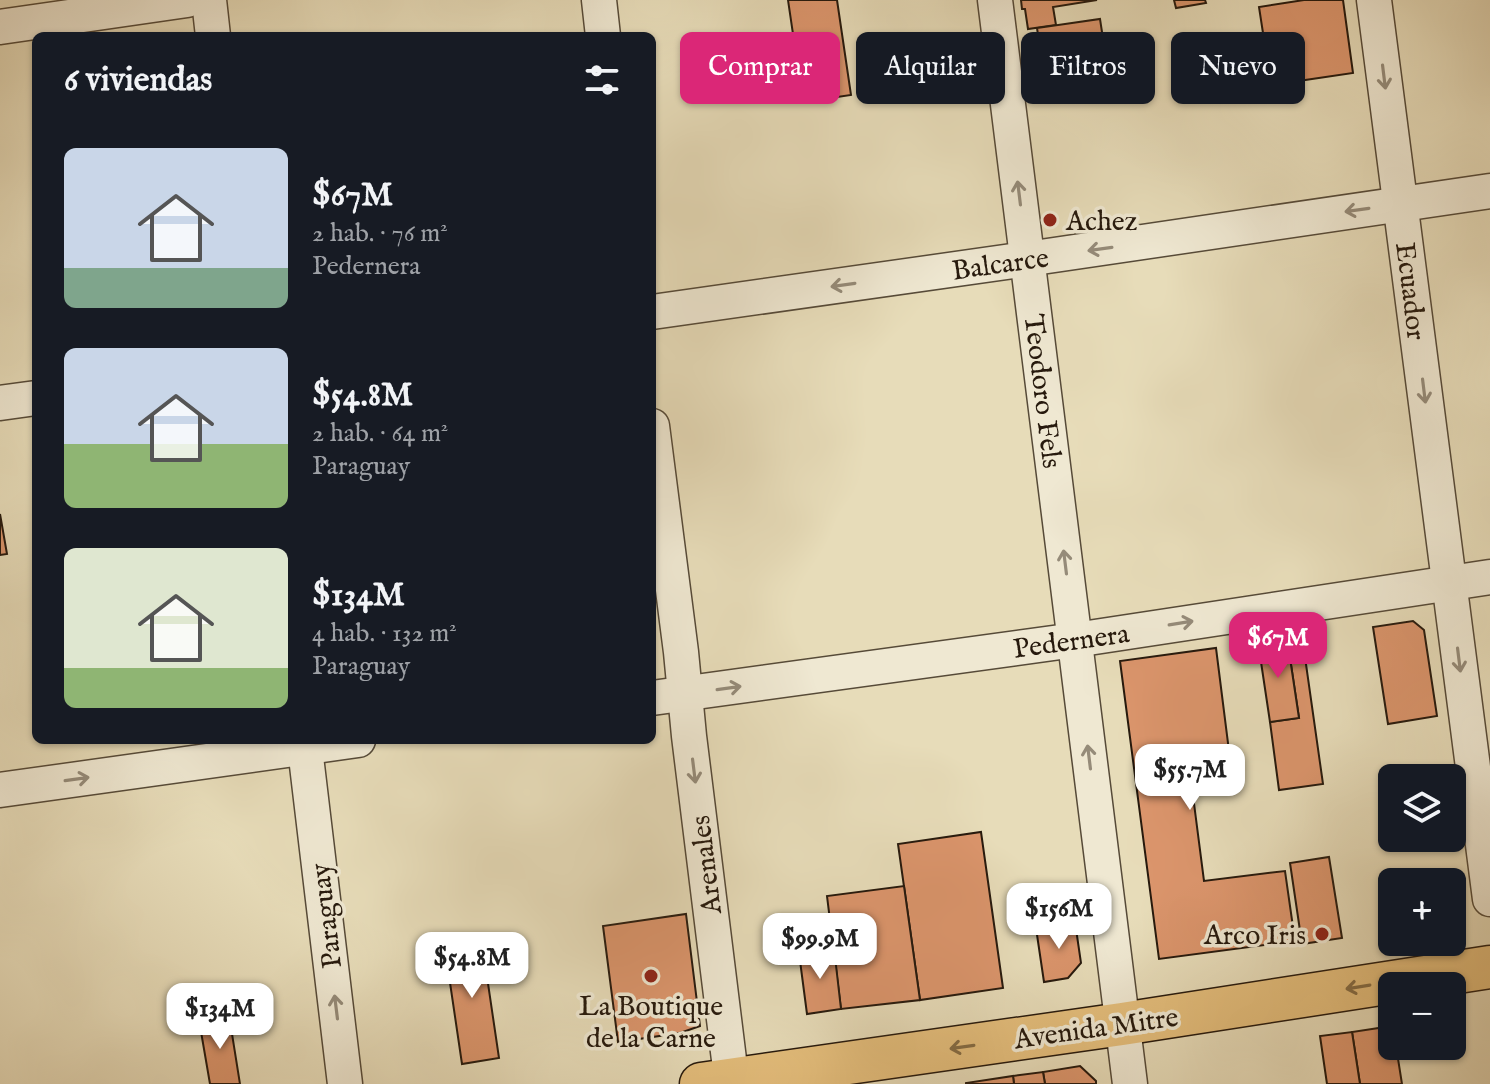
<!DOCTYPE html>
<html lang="es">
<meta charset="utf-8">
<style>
body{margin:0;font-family:"IM FELL English",serif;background:#242831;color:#f1f3f6;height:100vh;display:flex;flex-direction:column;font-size:30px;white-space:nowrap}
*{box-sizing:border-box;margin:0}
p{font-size:26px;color:#9ea1a6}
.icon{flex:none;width:44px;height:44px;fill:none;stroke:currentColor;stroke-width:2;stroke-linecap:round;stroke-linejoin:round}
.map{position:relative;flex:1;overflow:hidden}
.sheet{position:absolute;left:32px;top:32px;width:624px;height:712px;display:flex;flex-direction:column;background:#171b24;border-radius:12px;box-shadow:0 2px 6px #0004}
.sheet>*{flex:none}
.guide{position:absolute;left:680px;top:32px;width:690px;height:72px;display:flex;gap:16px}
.buttons{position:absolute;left:1378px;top:764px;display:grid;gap:16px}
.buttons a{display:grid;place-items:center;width:88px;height:88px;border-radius:12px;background:#171b24;box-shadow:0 2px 6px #0004;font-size:40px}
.price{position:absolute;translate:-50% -68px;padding:0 18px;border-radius:16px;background:#fff;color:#222;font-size:26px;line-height:52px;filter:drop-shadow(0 2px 4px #0008)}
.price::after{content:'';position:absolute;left:50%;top:48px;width:24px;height:18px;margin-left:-12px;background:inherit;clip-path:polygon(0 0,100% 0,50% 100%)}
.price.current{background:#db2777;color:#fff}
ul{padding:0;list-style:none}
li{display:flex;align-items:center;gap:24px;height:200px;padding:0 32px}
li span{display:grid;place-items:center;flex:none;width:224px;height:160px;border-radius:12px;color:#555}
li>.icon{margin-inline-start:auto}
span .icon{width:96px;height:96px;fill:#fffc;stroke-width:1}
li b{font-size:34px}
h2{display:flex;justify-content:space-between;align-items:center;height:96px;padding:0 32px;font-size:34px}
.chip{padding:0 28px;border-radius:12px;background:#171b24;box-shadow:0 2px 6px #0004;font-size:28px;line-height:72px}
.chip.current{background:#db2777;color:#fff}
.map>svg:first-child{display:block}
.building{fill:#db956c;stroke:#26190d;stroke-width:2}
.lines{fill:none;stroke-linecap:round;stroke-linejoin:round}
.minor-casing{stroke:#564a38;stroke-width:37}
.major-casing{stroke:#26190d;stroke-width:45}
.minor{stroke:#efe8d2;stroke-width:34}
.major{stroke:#e4be7c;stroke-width:42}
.oneway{stroke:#958b79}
.oneway2{stroke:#856c44}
.poi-dot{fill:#8f2418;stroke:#efe8d2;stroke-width:3}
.labels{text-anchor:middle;stroke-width:7;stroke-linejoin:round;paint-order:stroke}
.poi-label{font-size:28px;fill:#26190d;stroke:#efe8d2;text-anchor:start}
.street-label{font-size:28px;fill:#26190d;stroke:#efe8d2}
</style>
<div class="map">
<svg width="1490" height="1084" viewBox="0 0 1490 1084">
<rect width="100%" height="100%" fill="#e7dcb9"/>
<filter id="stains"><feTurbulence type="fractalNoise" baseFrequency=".0025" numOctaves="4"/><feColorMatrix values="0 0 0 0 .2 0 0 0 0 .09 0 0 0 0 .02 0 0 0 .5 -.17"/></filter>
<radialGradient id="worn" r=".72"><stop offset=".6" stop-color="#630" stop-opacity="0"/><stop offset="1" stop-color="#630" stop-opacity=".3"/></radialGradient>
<g class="building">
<path d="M788,0H837L851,95L803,102Z"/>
<path d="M1021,0H1097L1053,7L1056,25L1028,29L1025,9H1022Z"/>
<path d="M1174,0H1205L1206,3L1176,8Z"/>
<path d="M1304,0H1343L1353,73L1271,85L1259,7Z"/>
<path d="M1100,19L1106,58L1043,68L1037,28Z"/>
<path d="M0,514L7,554L0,555Z"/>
<path d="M1413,621L1424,630L1437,716L1388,724L1373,627Z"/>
<path d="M1302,636L1323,784L1279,790L1270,722L1299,718L1287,638Z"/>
<path d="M1287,638L1299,718L1270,722L1258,642Z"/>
<path d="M1216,648L1229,751L1188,757L1204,881L1285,871L1295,941L1159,959L1120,661Z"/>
<path d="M981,832L1003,988L920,1000L898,844Z"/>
<path d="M1329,857L1342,938L1302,944L1290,863Z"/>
<path d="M904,886L920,1000L841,1009L827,896Z"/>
<path d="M686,914L700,1026L680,1033L618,1042L603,926Z"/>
<path d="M1075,922L1081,963L1068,978L1044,982L1036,928Z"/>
<path d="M481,936L499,1058L462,1064L444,942Z"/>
<path d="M834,948L841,1009L807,1014L799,953Z"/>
<path d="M229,1015L240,1084H210L199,1020Z"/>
<path d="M1392,1026V1046H1396L1402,1084H1360L1352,1032Z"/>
<path d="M1352,1032L1360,1084H1327L1320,1036Z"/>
<path d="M1080,1066L1096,1081V1084H1045L1043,1072Z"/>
<path d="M1043,1072L1045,1084H1014L1013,1076Z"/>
<path d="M1013,1076L1014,1084H966V1083Z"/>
</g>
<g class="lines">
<defs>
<g id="minor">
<path d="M209,0L213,36"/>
<path d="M599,0L603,36"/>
<path d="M995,0L1130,1084"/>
<path d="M1374,0L1490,899"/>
<path d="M0,27L187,0"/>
<path d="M652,312L1027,259L1490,191"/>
<path d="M0,403L36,398"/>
<path d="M652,426L681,652L689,736L732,1084"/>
<path d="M652,698L1075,640L1490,577"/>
<path d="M304,740L345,1084"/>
<path d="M0,790L358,740"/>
</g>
<path id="major" d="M701,1084L1122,1024L1490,967"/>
</defs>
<use href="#minor" class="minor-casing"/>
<use href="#major" class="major-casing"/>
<use href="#minor" class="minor"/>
<use href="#major" class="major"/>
</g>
<defs><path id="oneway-shaft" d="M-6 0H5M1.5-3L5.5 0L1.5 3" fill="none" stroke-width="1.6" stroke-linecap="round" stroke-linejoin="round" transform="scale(2)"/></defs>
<g class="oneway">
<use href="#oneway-shaft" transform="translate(1384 77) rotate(83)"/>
<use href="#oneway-shaft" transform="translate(1019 193) rotate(-97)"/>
<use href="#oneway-shaft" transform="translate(1357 210) rotate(172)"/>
<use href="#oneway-shaft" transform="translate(1100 249) rotate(172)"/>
<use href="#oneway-shaft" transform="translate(843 285) rotate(172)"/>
<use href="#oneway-shaft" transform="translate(1424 391) rotate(83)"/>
<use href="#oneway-shaft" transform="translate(1065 562) rotate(-97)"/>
<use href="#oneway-shaft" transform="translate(1181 623) rotate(-9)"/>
<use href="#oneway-shaft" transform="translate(1459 660) rotate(83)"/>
<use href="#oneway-shaft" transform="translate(729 688) rotate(-8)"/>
<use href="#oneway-shaft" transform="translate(1089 757) rotate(-97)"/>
<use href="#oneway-shaft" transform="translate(694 771) rotate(83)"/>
<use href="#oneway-shaft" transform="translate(77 779) rotate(-8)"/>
<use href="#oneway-shaft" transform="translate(336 1007) rotate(-97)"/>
</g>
<g class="oneway2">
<use href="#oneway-shaft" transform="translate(1358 987) rotate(171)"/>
<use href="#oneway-shaft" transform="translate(962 1047) rotate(172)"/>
</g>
<g class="poi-dot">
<circle cx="1050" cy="220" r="8"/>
<circle cx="1322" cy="934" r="8"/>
<circle cx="651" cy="976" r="8"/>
</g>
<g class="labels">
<g class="poi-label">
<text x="1066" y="230">Achez</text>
<text x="1306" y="944" text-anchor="end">Arco Iris</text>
<text x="651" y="1015" text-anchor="middle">La Boutique<tspan x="651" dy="32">de la Carne</tspan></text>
</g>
<g class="street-label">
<text transform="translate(1000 263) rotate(-8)" y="10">Balcarce</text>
<text transform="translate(1412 291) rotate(83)" y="10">Ecuador</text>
<text transform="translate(1044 391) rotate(83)" y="10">Teodoro Fels</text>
<text transform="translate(1071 640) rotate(-8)" y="10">Pedernera</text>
<text transform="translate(705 865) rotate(-97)" y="10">Arenales</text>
<text transform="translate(325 916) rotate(-97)" y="10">Paraguay</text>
<text transform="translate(1096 1027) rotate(-8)" y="10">Avenida Mitre</text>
</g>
</g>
<rect width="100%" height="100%" filter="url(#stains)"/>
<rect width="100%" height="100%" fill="url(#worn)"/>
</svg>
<div class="buttons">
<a><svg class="icon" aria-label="layers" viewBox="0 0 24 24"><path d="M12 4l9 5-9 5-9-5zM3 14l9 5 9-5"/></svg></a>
<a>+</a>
<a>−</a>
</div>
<b class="price current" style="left:1278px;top:680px">$67M</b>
<b class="price" style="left:1190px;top:812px">$55.7M</b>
<b class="price" style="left:1059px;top:951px">$156M</b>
<b class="price" style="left:820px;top:981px">$99.9M</b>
<b class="price" style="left:472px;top:1000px">$54.8M</b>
<b class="price" style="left:220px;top:1051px">$134M</b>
<div class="guide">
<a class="chip current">Comprar</a>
<a class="chip">Alquilar</a>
<a class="chip">Filtros</a>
<a class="chip">Nuevo</a>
</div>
<section class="sheet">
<h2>6 viviendas<svg class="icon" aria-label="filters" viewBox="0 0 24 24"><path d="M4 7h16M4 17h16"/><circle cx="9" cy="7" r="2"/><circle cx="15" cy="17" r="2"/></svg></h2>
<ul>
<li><span style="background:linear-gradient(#c9d6e8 75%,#7fa58c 0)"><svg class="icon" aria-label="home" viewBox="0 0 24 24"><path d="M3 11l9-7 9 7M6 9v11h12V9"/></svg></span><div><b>$67M</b><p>2 hab. · 76 m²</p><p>Pedernera</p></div></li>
<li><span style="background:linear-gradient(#c9d6e8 60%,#8fb573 0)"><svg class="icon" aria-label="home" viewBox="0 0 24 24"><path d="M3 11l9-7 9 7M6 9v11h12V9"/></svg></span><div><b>$54.8M</b><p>2 hab. · 64 m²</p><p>Paraguay</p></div></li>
<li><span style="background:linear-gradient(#dfe7d0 75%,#8fb573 0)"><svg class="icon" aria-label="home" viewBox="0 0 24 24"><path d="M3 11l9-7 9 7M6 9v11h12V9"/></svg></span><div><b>$134M</b><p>4 hab. · 132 m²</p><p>Paraguay</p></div></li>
</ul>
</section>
</div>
